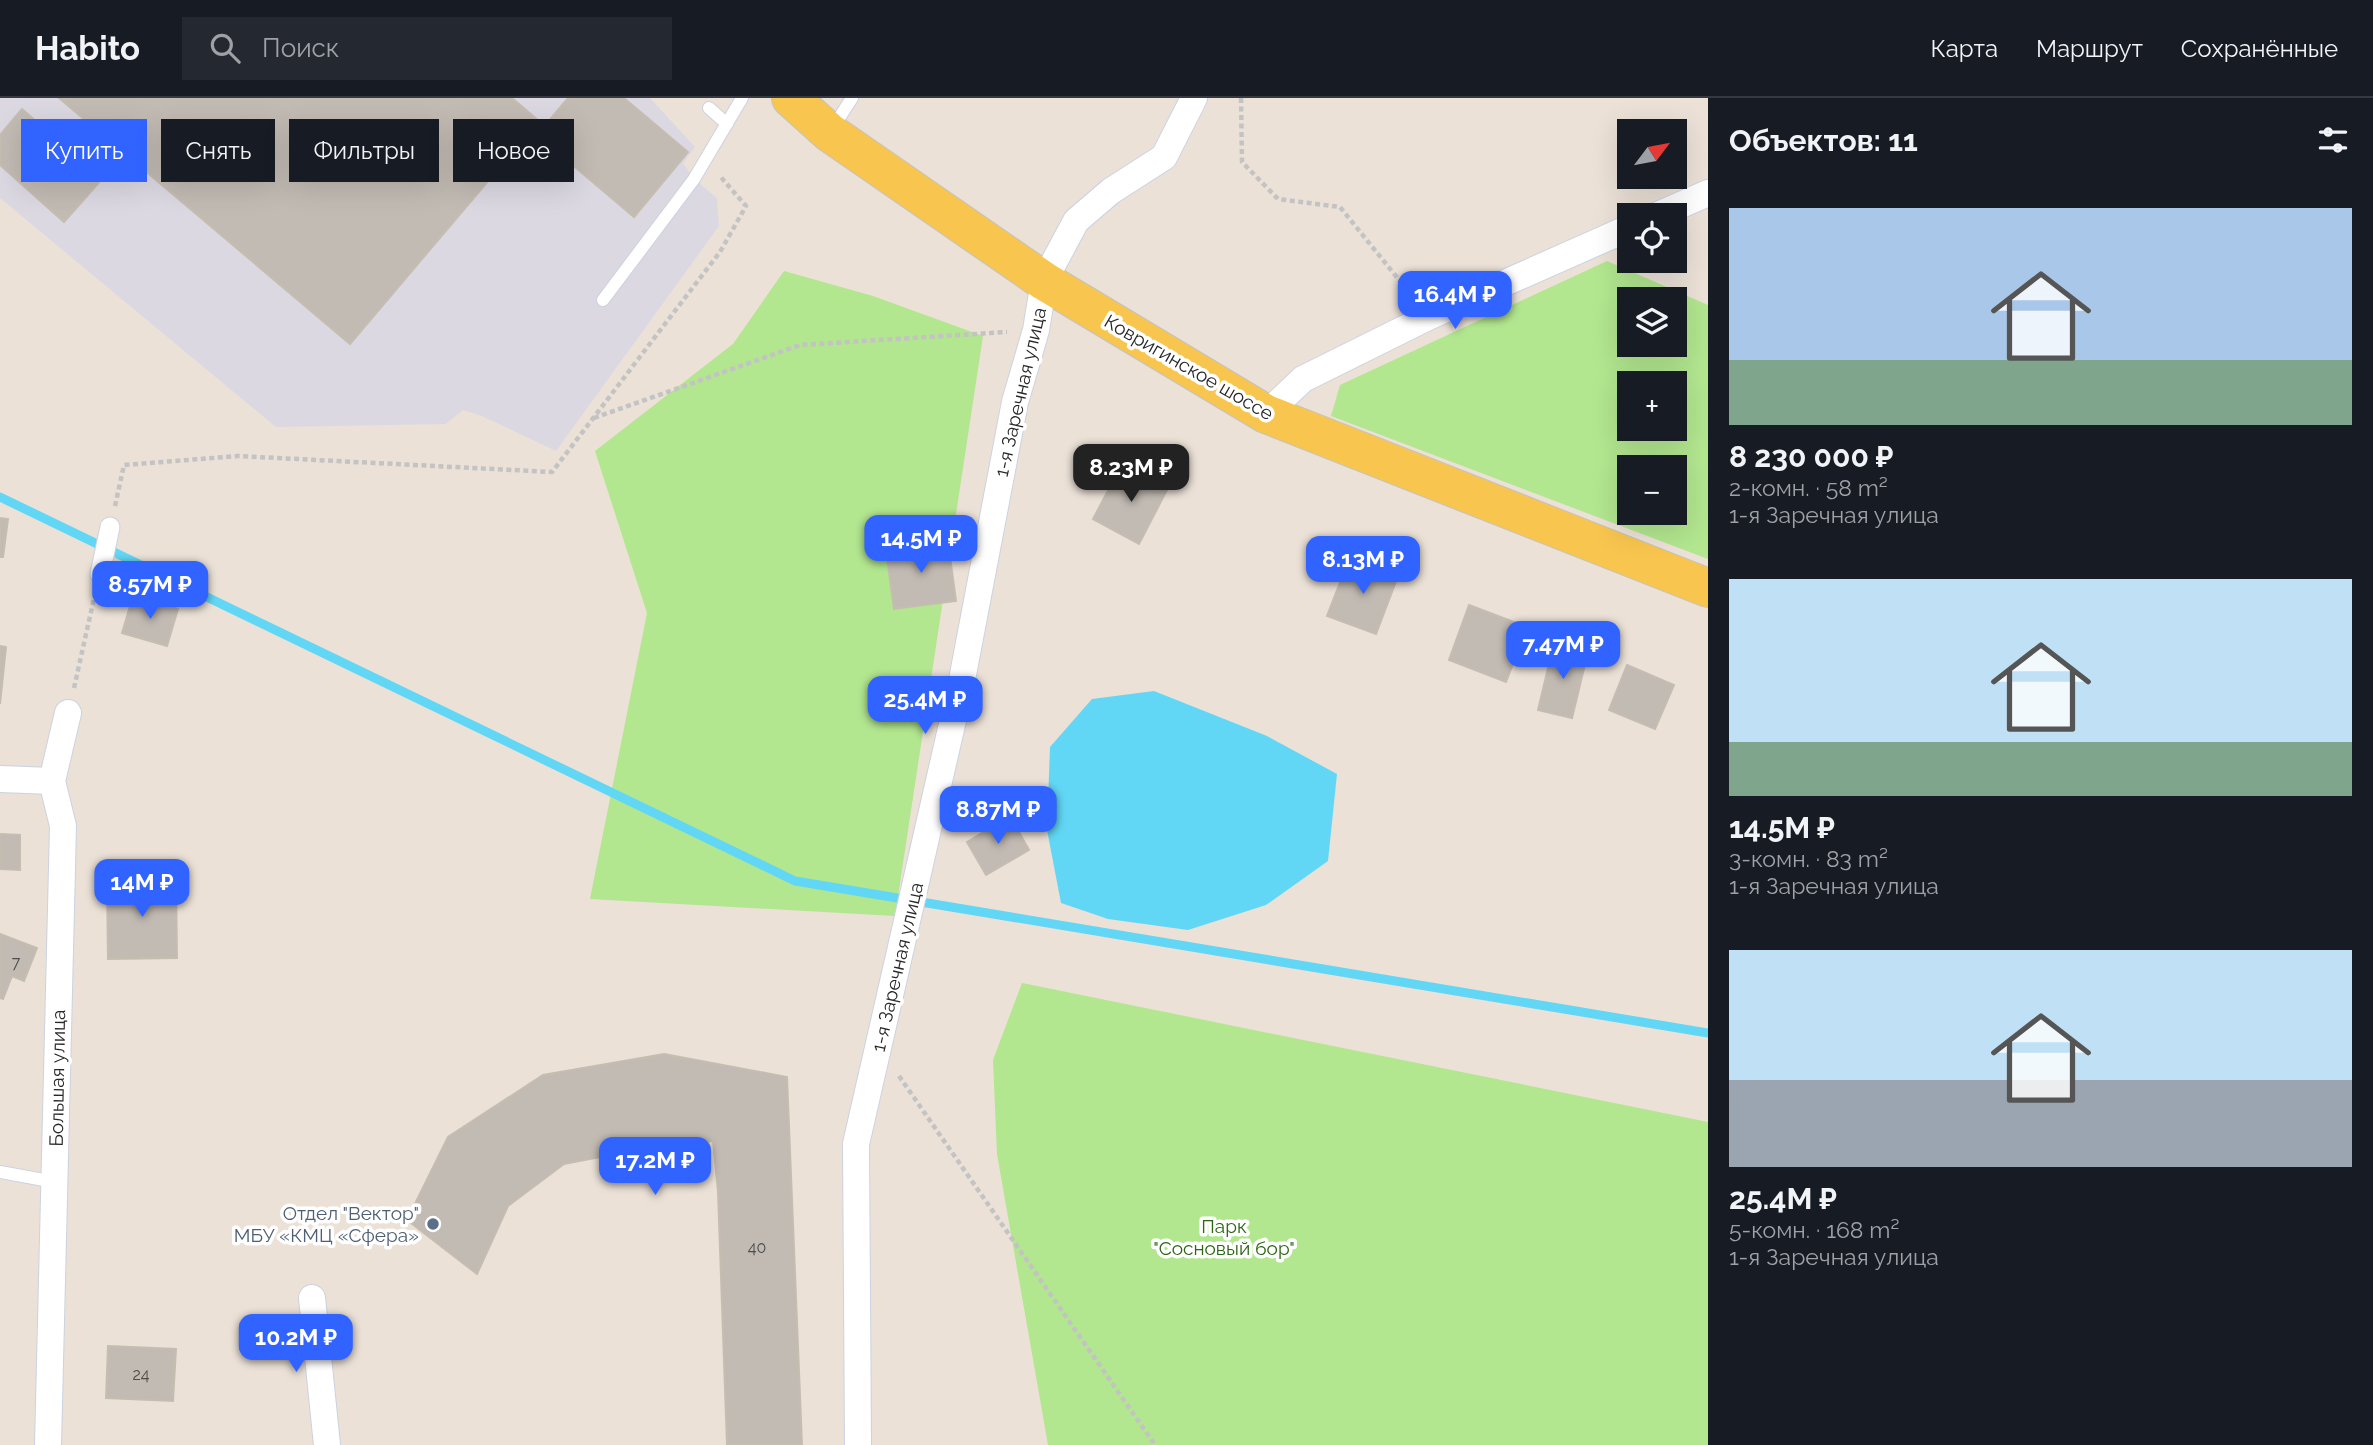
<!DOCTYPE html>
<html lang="ru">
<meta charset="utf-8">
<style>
body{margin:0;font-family:Raleway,sans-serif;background:#242831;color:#f1f3f6;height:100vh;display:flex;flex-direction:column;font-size:26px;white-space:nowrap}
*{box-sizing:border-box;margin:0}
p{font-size:23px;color:#9ea1a6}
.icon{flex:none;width:38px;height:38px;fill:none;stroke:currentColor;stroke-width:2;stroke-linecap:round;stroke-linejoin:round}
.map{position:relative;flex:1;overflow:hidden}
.sheet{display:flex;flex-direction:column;background:#171b24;width:665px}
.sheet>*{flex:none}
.guide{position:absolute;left:21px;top:21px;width:665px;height:63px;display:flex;gap:14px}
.needle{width:46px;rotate:58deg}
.buttons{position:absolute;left:1617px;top:21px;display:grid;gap:14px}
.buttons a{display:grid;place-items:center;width:70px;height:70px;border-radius:0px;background:#171b24;box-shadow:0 7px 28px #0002;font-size:35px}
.price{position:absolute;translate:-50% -60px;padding:0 16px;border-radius:14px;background:#3063ff;color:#fff;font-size:23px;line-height:46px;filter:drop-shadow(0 2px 4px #0008)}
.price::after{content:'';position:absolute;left:50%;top:42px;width:21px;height:16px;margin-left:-10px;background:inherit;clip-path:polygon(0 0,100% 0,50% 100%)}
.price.active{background:#222;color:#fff}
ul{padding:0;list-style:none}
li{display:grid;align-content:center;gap:14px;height:371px;padding:0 21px}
li span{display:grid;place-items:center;height:217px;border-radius:0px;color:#555}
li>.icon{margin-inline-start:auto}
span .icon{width:126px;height:126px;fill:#fffc;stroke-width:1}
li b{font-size:30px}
h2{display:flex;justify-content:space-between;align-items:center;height:84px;padding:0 21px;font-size:30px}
.tag{padding:0 24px;border-radius:0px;background:#171b24;box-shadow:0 7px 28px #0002;font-size:24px;line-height:63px}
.tag.active{background:#3063ff;color:#fff}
header{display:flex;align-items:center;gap:42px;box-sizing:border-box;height:98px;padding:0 35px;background:#171b24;border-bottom:2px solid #363941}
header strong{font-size:33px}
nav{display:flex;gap:38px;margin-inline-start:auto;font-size:24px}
.search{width:490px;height:63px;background:#242831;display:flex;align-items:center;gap:18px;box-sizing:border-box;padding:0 24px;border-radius:0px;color:#9ea1a6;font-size:26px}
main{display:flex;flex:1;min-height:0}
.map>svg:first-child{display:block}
.industrial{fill:#dbd8e2}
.green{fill:#b2e68f;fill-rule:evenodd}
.water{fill:#62d7f5}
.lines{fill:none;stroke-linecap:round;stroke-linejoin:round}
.stream{stroke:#62d7f5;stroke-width:9}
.building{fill:#c2bbb4;stroke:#c6bdb1;stroke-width:2}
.service-casing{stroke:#ccd2e1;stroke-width:14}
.pedestrian-casing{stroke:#ccd2e1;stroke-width:21}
.minor-casing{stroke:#ccd2e1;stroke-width:28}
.primary-casing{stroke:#c3c3c3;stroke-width:40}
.path{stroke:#c3c3c3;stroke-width:4.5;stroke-dasharray:5 3.5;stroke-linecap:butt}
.service{stroke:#fff;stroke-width:12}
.pedestrian{stroke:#fff;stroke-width:19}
.minor{stroke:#fff;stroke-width:26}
.primary{stroke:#f8c64e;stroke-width:38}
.service-dot{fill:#5c6f8a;stroke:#fff;stroke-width:2.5}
.labels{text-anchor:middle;stroke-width:7;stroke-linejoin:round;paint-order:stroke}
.number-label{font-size:16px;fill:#4e4c4a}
.street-label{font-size:19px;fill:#272727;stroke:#fff}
.service-label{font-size:19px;fill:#4e5e75;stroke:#fff;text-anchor:end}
.park-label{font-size:19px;fill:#2b6615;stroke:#fff}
</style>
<header>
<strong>Habito</strong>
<div class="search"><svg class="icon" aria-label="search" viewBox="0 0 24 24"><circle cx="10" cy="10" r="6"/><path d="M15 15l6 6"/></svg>Поиск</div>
<nav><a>Карта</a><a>Маршрут</a><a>Сохранённые</a></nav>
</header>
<main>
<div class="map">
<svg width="1708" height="1347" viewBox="0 0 1708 1347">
<rect width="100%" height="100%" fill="#ebe1d7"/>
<path class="industrial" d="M0,0H650L695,49L683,65L694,81L717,100L719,128L556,353L482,318L463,312L446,326L276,329L0,100Z"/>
<g class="green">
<path d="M1607,163L1708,207V461L1331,318L1340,287ZM1629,201H1675V247H1629ZM1629,285H1675V331H1629ZM1629,369H1675V415H1629Z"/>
<path d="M784,173L873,198L983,238L895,818L590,801L647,515L595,353L733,246Z"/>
<path d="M1022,885L1708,1024V1347H1048L997,1056L993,962Z"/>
</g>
<path class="water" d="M1154,593L1267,638L1337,676L1328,763L1266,807L1188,832L1108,821L1061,805L1047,732L1050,649L1092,601Z"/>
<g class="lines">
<path class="stream" d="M0,399L795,783L1708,935"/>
</g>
<g class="building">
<path d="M59,0H512L539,23L350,246Z"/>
<path d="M568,0H624L688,54L634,119L537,37Z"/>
<path d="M22,11L102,81L64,124L0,67V37Z"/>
<path d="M1122,366L1168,390L1139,446L1093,421Z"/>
<path d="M0,420L8,421L3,459H0Z"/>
<path d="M948,444L956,503L894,511L886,452Z"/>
<path d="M1350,459L1398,478L1376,536L1327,518Z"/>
<path d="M133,498L178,511L167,548L122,535Z"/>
<path d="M1469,507L1527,529L1506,584L1449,562Z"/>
<path d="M1554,545L1588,554L1572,620L1538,612Z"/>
<path d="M0,548L6,549L0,606Z"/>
<path d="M1627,567L1674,587L1655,631L1609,612Z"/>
<path d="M1010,718L1029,752L986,777L967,744Z"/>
<path d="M0,736L20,737V772L0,771Z"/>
<path d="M107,782H176L177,860L108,861Z"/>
<path d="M0,836L37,850L24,883L12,878L3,901L0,900Z"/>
<path d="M664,956L787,979L802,1347H727L718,1094L713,1043L641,1051L564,1066L508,1108L477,1176L407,1122L448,1039L543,977Z"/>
<path d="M108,1248L176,1251L173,1303L106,1300Z"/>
</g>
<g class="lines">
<defs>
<g id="service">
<path d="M709,10L727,26"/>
<path d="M832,31L852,0"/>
<path d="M603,202L694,81L742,0"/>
<path d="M0,1074L55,1084"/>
</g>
<path id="pedestrian" d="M100,476L110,429"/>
<g id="minor">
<path d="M1658,117L1708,95"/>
<path d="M1266,316L1303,281L1428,219L1629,130"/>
<path d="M0,681L52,683"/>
<path d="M312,1200L327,1347"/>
<path d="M48,1347L63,728L52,683L68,615"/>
<path d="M858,1347L856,1046L961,587L1015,304L1036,232L1044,183L1076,123L1111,93L1164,59L1194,0"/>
</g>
<path id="primary" d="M791,0L830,35L1044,183L1266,316L1708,490"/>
</defs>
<use href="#service" class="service-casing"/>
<use href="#pedestrian" class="pedestrian-casing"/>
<use href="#minor" class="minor-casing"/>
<use href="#primary" class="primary-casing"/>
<g class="path">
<path d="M1241,0L1242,64L1278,101L1340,109L1412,198"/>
<path d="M594,320L800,247L1007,234"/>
<path d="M115,408L124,367L238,358L552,374L720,154L746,108L719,77"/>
<path d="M74,590L95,496"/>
<path d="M899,978L1155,1347"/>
</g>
<use href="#service" class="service"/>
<use href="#pedestrian" class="pedestrian"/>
<use href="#minor" class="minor"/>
<use href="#primary" class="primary"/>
</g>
<circle class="service-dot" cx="433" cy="1126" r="7"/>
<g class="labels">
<g class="number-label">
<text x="16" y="870">7</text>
<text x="757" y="1155">40</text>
<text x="141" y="1282">24</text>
</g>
<g class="street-label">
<text transform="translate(1189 269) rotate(30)" y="7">Ковригинское шоссе</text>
<text transform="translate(1020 294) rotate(-77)" y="7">1-я Заречная улица</text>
<text transform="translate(897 869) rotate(-77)" y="7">1-я Заречная улица</text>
<text transform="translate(57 980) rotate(-89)" y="7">Большая улица</text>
</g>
<g class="service-label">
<text x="419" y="1122">Отдел "Вектор"<tspan x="419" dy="22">МБУ «КМЦ «Сфера»</tspan></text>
</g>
<g class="park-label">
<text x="1224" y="1135">Парк<tspan x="1224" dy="22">"Сосновый бор"</tspan></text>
</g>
</g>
</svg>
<div class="buttons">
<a><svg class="needle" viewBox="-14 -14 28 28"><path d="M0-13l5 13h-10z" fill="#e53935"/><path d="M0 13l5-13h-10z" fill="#9ea1a6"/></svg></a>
<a><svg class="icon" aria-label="locate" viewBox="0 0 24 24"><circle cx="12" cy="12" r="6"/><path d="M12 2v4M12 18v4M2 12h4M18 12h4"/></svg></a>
<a><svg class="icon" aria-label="layers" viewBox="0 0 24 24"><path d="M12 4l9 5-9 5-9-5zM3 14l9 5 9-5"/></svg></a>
<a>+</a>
<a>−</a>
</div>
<b class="price" style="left:1455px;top:233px">16.4M ₽</b>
<b class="price active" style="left:1131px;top:406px">8.23M ₽</b>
<b class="price" style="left:921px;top:477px">14.5M ₽</b>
<b class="price" style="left:1363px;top:498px">8.13M ₽</b>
<b class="price" style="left:150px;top:523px">8.57M ₽</b>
<b class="price" style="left:1563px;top:583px">7.47M ₽</b>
<b class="price" style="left:925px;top:638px">25.4M ₽</b>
<b class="price" style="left:998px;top:748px">8.87M ₽</b>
<b class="price" style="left:142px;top:821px">14M ₽</b>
<b class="price" style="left:655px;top:1099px">17.2M ₽</b>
<b class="price" style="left:296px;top:1276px">10.2M ₽</b>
<div class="guide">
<a class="tag active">Купить</a>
<a class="tag">Снять</a>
<a class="tag">Фильтры</a>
<a class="tag">Новое</a>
</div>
</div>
<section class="sheet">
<h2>Объектов: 11<svg class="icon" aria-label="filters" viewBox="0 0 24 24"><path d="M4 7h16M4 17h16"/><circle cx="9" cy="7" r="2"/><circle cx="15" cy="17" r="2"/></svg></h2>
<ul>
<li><span style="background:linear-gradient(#a9c7e8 70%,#7fa58c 0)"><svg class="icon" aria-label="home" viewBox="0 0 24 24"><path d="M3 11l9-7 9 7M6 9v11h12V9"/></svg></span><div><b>8 230 000 ₽</b><p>2-комн. · 58 m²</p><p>1-я Заречная улица</p></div></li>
<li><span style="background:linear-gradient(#bfe0f5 75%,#7fa58c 0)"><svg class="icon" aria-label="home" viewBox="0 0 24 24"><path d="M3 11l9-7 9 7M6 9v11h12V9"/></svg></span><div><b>14.5M ₽</b><p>3-комн. · 83 m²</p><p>1-я Заречная улица</p></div></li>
<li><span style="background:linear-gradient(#bfe0f5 60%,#9aa5b1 0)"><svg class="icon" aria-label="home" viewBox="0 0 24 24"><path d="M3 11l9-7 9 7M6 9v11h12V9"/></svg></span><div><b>25.4M ₽</b><p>5-комн. · 168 m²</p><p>1-я Заречная улица</p></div></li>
</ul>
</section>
</main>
